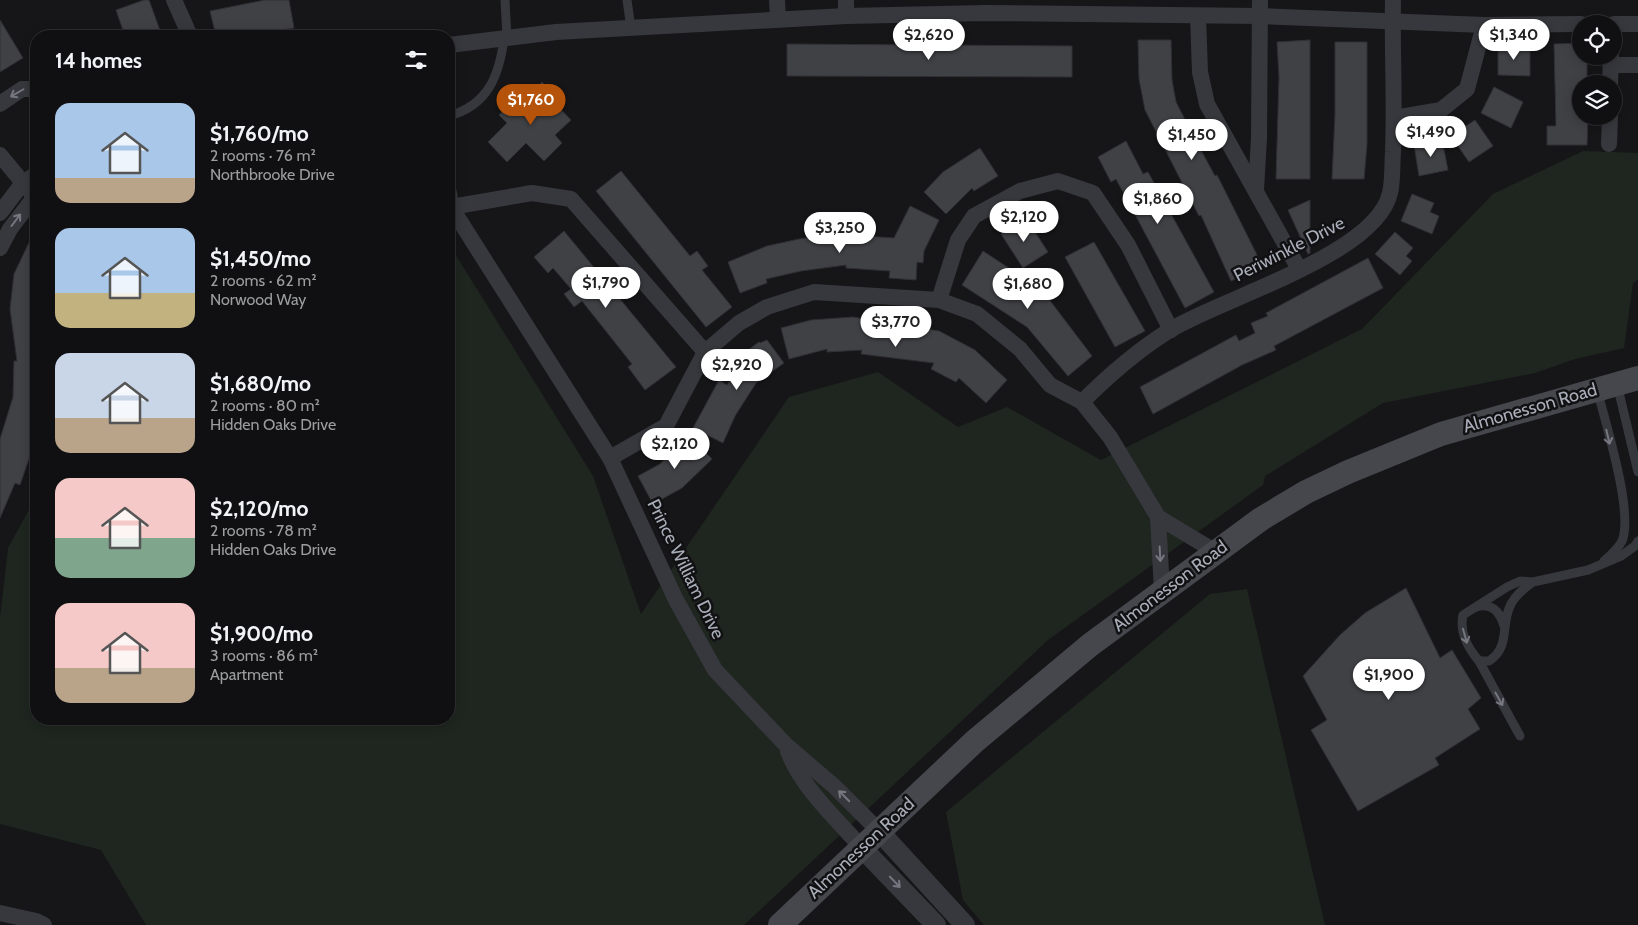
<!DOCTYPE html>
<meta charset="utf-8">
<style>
body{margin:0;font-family:Cabin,sans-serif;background:#19191b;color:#f1f3f6;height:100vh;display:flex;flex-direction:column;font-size:19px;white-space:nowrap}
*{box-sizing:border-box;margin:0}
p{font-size:16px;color:#9c9d9f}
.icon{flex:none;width:28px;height:28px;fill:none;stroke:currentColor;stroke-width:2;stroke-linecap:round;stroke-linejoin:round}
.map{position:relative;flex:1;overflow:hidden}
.drawer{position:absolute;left:30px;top:30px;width:425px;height:695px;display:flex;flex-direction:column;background:#101012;border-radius:20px;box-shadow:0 2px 12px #0003,0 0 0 1px #303032}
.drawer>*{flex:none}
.fabs{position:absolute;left:1572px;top:15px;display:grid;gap:10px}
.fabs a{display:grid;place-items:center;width:50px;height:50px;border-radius:50%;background:#101012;box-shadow:0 2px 12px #0003,0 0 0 1px #303032;font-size:25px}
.price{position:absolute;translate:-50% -42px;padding:0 11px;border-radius:18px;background:#fff;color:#222;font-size:16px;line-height:32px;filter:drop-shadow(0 1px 2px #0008)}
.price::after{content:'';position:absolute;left:50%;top:30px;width:15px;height:11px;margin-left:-8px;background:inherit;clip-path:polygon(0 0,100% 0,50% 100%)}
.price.current{background:#b45309;color:#fff}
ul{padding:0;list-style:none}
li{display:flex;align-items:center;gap:15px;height:125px;padding:0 25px}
li span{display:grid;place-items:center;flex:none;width:140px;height:100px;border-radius:15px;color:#555}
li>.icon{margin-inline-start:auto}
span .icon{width:60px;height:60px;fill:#fffc;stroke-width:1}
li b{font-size:21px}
h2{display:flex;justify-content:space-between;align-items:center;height:60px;padding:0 25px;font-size:21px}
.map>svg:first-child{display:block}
.green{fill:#1e261f}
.building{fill:#404145;stroke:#303034}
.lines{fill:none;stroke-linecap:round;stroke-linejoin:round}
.service{stroke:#37383d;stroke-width:9}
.minor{stroke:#37383d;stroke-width:16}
.tertiary{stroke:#37383d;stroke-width:20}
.secondary{stroke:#45474d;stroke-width:24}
.oneway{stroke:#757881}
.labels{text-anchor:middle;stroke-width:5;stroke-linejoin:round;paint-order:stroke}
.street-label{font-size:18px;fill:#a8adb8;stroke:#111113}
</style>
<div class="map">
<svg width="1638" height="925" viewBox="0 0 1638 925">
<rect width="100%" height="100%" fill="#161618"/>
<g class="green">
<path d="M1583,151L1638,153V279L1633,283L1624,348L1575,359L1535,373L1383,403L1265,476L1263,485L1048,640L744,925H146L101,850L0,824V618L8,548L36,497V719H449V244L593,476L641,614L789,397L878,372L958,427L1007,407L1101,460L1362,329L1493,194Z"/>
<path d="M1247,589L1325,925H984L963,900L946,812L1210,594Z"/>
</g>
<g class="building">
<path d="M144,0H149L162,36H125L116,10Z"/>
<path d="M265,0H289L294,28L246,36H216L210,11Z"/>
<path d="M0,20L23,58L0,72Z"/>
<path d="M1138,40H1171L1172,80L1176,102L1195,139L1215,176L1217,175L1263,267L1231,281L1201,215L1199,216L1145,110L1139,79Z"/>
<path d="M1310,40V179H1276L1279,77L1277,42Z"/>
<path d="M1335,42H1367V144L1364,179H1332L1335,115Z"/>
<path d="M1581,43V56H1587V84H1581V116H1588L1587,145H1547V126H1556L1554,44Z"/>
<path d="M787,44L1072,46V77L787,76Z"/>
<path d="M1498,47H1530V76L1498,75Z"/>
<path d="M542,82L553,93L549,97L571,120L555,135L562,143L544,161L526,143L507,162L488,142L507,123L499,115L509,104L515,109Z"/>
<path d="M1494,87L1523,102L1511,128L1481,113Z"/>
<path d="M1475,120L1493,146L1469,162L1451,136Z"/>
<path d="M1442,140L1448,170L1419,176L1414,145Z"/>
<path d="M1126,141L1143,174L1148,172L1214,292L1185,308L1116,179L1111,182L1098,157Z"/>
<path d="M980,148L998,176L974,191L972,188L946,214L924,192L943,172Z"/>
<path d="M621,171L690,256L697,251L708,266L702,270L732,307L706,327L596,191Z"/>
<path d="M1412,194L1434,203L1430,212L1439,216L1432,234L1401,221Z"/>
<path d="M1310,200V253L1308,254L1288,210Z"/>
<path d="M910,206L939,220L924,251L923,263L917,262L916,280L889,278L890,271L846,268V265L801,271L766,279L767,283L740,293L728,262L767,246L799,239L834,234L894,238Z"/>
<path d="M1026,218L1048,252L1023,268L1001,234Z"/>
<path d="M36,228V438L20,485L15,483L0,518V439L13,397L14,361H17L10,309L14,274Z"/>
<path d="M564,231L676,367L645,390L628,367L632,364L582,301L574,307L564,294L571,289L553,268L548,273L534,257Z"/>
<path d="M1395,232L1413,248L1406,256L1412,261L1400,275L1375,254Z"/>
<path d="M1094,242L1145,331L1115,347L1065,257Z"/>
<path d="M983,251L1042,290L1092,356L1068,376L1027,327L962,285Z"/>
<path d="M1368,258L1383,288L1274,346L1276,350L1242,365L1153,414L1140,387L1236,335L1239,341L1255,333L1251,323L1268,316L1266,313Z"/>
<path d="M853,317L939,331L975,350L1007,380L986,403L959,378L956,382L931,369L934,363L861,354L862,350L827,352V349L789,359L781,328L811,320Z"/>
<path d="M767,340L784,363L756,383L735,416L723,443L693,428L719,380L727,385L744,359L741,355L759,342L760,343Z"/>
<path d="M689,435L712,459L682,488L653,504L638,476L660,464Z"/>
<path d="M1406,588L1440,658L1452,650L1481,698L1468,709L1480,729L1435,758L1439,765L1358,811L1311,730L1327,720L1303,676L1340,635L1365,613Z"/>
</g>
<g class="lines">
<g class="service">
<path d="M505,0L507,38"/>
<path d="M627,0L631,28"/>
<path d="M449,116C488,105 499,76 504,39"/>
<path d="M1617,384L1638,472"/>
<path d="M1597,389C1605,422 1634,512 1622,541C1618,549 1611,555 1604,561"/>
<path d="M1533,582C1525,588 1516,594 1511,604C1500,624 1511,647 1489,661H1479C1468,648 1459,633 1463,615L1507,587L1520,581L1533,582L1588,570L1621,556L1635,546L1638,541"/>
<path d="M1476,607C1492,602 1500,612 1504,626"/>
<path d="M1479,661L1520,736"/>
</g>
<g class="minor">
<path d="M174,0L190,36"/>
<path d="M777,0L778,19"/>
<path d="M846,16V0"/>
<path d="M1198,16L1200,72L1207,104L1299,269"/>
<path d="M1614,24H1638"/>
<path d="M449,45L556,32L846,16L985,13L1260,16L1484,25L1581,24"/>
<path d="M1611,65H1638"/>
<path d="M1610,84L1611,56"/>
<path d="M0,104L22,89H36"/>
<path d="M1394,118L1441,110L1467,89L1484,25"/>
<path d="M1609,144L1610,116"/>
<path d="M0,155L34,196"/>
<path d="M1256,190L1259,138L1260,0"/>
<path d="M449,193L451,207L610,458L676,600L715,670L785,744L835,787L879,831"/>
<path d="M451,207L532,193L571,199L705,352"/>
<path d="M0,213L22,184L36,174"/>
<path d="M0,248L10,229L36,195"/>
<path d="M939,300L958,240L974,216L1020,191L1058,181L1093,193L1128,245L1171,330"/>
<path d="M1082,402C1109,375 1138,350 1170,330C1222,298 1376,255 1390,193C1393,181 1392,165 1393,152C1395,101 1392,51 1393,0"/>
<path d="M610,458L666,426L705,352L739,323L767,307L814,292L939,300L977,314L1020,349L1050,385L1082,402L1110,437L1158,517L1216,552"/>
<path d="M1158,517L1162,591"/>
<path d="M788,751C801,787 836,818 861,847"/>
<path d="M0,913L36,921L44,925"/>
</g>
<g class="tertiary">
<path d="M879,831L965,925"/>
<path d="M861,847L936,925"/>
</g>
<path class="secondary" d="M780,925L975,741L1090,645L1261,519L1306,492L1348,472L1441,434L1638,378"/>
</g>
<defs><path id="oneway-shaft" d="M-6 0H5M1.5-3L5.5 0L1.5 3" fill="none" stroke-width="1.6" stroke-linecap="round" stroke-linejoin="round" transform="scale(1.25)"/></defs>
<g class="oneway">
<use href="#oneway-shaft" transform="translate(17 93) rotate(150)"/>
<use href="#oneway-shaft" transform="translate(16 220) rotate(-53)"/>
<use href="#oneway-shaft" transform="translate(1608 437) rotate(77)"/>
<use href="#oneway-shaft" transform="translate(1160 554) rotate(87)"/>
<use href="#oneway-shaft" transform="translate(1465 636) rotate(74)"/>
<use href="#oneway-shaft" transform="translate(1499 699) rotate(61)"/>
<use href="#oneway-shaft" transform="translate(844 796) rotate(-135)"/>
<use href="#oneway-shaft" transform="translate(895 882) rotate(46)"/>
</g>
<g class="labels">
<g class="street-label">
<text transform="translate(1289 249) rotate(-27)" y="6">Periwinkle Drive</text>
<text transform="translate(1530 408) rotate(-16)" y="6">Almonesson Road</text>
<text transform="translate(686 569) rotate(64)" y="6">Prince William Drive</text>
<text transform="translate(1170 586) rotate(-37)" y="6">Almonesson Road</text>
<text transform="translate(861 848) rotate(-43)" y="6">Almonesson Road</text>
</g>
</g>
</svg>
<div class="fabs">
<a><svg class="icon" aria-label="locate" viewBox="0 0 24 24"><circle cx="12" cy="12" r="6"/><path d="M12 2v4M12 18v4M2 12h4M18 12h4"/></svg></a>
<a><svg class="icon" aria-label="layers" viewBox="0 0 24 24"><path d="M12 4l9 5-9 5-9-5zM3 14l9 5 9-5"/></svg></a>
</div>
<b class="price" style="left:929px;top:61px">$2,620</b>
<b class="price" style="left:1514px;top:61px">$1,340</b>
<b class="price current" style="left:531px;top:126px">$1,760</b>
<b class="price" style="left:1431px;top:158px">$1,490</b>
<b class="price" style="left:1192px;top:161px">$1,450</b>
<b class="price" style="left:1158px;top:225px">$1,860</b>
<b class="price" style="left:1024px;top:243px">$2,120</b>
<b class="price" style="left:840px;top:254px">$3,250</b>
<b class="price" style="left:606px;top:309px">$1,790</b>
<b class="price" style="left:1028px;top:310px">$1,680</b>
<b class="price" style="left:896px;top:348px">$3,770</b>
<b class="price" style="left:737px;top:391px">$2,920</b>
<b class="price" style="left:675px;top:470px">$2,120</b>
<b class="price" style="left:1389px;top:701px">$1,900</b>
<section class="drawer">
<h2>14 homes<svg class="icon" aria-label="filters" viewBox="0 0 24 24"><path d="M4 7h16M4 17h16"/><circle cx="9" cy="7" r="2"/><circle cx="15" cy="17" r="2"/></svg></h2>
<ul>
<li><span style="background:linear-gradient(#a9c7e8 75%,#b9a48a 0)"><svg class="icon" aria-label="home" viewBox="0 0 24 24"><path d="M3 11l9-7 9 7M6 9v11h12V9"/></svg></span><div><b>$1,760/mo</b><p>2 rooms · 76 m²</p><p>Northbrooke Drive</p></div></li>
<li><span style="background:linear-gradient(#a9c7e8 65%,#c2b280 0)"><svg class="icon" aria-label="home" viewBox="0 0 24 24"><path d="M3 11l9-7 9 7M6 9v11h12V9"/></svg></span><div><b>$1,450/mo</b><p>2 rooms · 62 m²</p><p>Norwood Way</p></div></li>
<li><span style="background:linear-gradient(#c9d6e8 65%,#b9a48a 0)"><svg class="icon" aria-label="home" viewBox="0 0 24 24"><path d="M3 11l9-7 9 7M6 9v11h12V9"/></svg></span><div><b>$1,680/mo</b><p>2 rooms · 80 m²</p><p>Hidden Oaks Drive</p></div></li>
<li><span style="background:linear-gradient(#f6c9c9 60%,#7fa58c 0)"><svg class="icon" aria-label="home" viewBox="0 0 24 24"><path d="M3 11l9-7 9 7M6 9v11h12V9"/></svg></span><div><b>$2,120/mo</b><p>2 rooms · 78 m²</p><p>Hidden Oaks Drive</p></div></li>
<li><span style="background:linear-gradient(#f6c9c9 65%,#b9a48a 0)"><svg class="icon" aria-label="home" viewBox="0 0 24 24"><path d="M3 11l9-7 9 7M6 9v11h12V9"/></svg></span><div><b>$1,900/mo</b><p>3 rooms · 86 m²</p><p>Apartment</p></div></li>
</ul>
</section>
</div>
